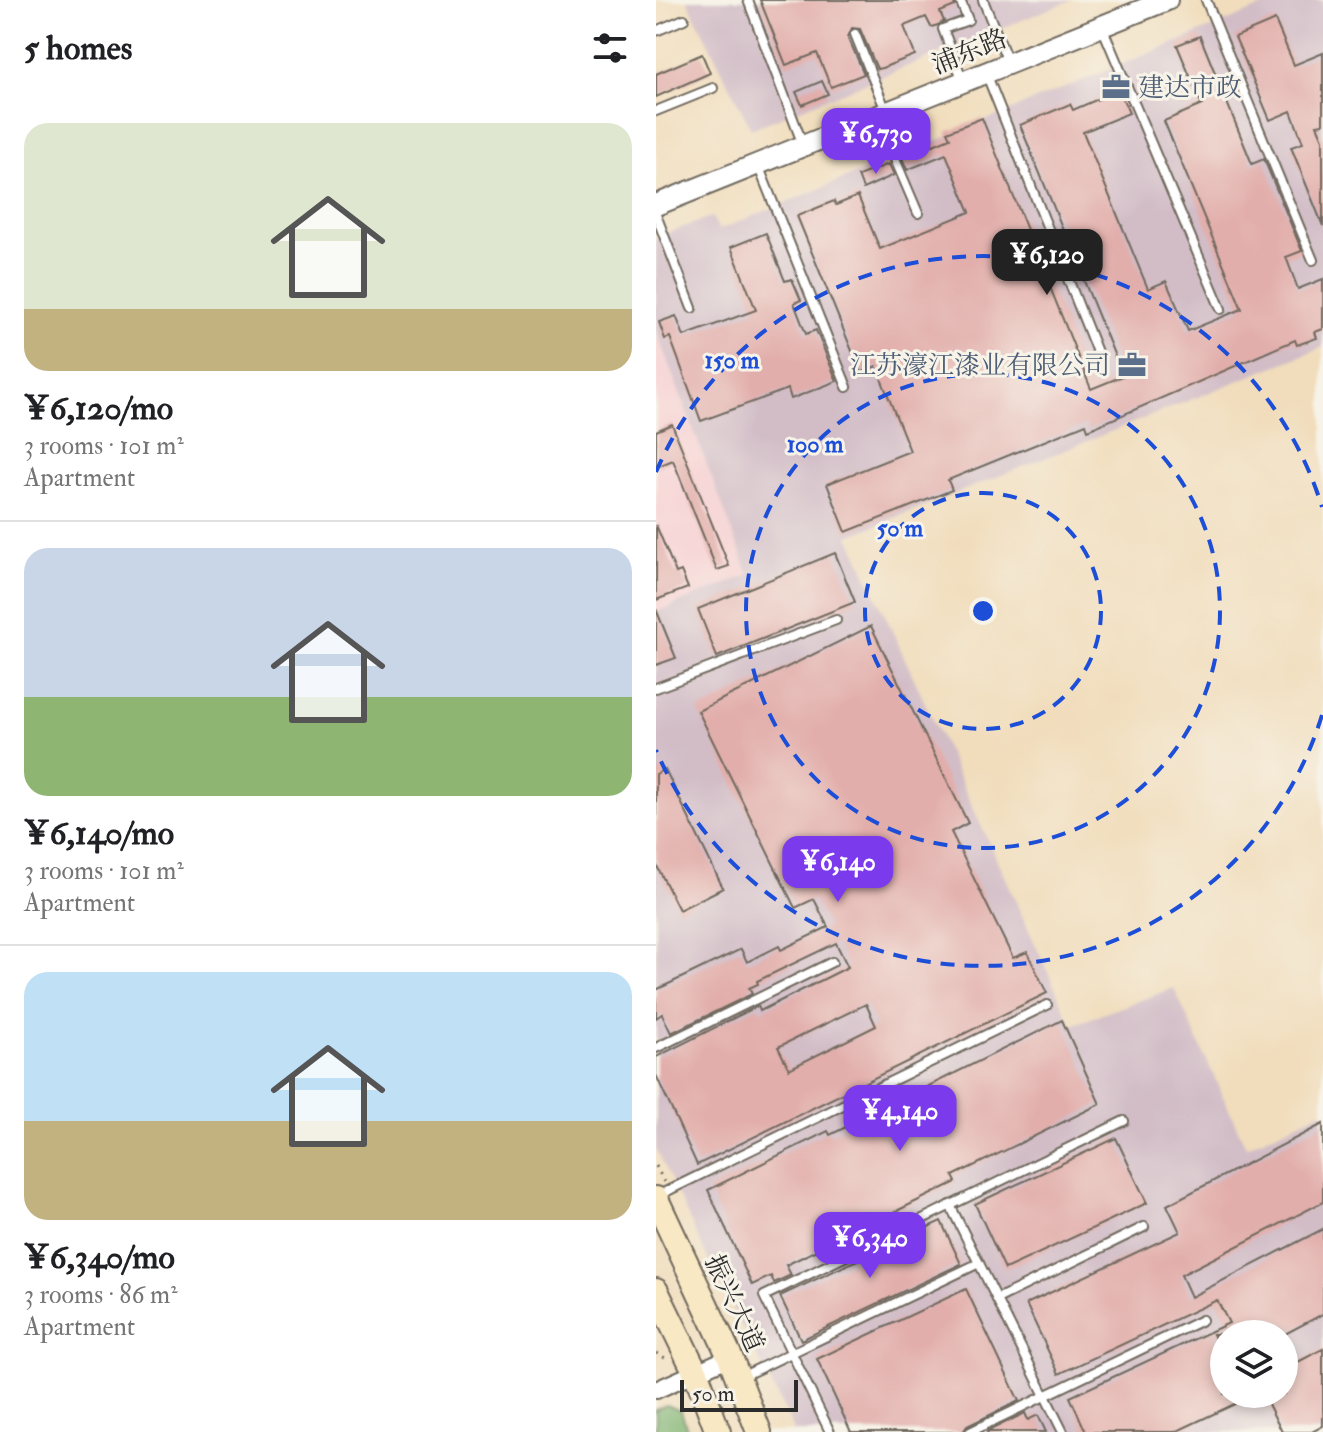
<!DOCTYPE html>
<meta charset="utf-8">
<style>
body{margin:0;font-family:"IM FELL Double Pica","Noto Serif SC",serif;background:#f2f2f2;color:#202124;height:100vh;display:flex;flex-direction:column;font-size:30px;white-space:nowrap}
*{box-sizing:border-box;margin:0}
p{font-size:26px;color:#757577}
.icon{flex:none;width:44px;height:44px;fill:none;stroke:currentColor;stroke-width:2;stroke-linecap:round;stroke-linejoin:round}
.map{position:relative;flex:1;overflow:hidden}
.side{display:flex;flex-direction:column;background:#fff;width:656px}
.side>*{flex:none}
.tools{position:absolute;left:554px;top:1320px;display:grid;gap:16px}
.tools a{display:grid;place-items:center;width:88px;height:88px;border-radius:50%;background:#fff;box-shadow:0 4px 12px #0003;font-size:40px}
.scale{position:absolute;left:24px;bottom:20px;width:118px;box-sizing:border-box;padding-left:8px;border:4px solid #2b2b2b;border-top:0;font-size:22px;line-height:28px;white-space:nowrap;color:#2b2b2b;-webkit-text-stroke:6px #f7f3e8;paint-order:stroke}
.price{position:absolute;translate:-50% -68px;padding:0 18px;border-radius:16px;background:#7c3aed;color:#fff;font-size:26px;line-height:52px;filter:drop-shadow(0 2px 4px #0008)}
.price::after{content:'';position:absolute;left:50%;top:48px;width:24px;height:18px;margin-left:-12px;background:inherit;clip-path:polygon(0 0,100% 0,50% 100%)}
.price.active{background:#222;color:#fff}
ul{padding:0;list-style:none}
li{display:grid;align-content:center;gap:16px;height:424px;padding:0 24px}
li+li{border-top:2px solid #e0e0e0}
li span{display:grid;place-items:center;height:248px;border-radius:24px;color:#555}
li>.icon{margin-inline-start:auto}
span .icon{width:144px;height:144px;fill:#fffc;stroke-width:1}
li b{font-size:34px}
h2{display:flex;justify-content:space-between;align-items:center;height:96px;padding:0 24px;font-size:34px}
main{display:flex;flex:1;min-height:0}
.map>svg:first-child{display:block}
.built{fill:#f7cfd3}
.industrial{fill:#d2bdc7;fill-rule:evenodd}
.forest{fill:#7fb46f;stroke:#55704d;stroke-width:2}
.building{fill:#e2aeab;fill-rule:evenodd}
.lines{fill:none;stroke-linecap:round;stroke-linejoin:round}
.service-casing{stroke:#70695e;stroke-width:12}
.minor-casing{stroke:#70695e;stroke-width:20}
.tertiary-casing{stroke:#70695e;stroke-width:24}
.secondary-casing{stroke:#70695e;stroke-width:28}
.path{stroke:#70695e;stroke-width:3;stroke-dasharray:2 6;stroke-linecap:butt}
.service{stroke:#fff;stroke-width:8}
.minor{stroke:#fff;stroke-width:16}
.tertiary{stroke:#fff;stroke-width:20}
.secondary{stroke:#f8e8c3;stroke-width:24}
.ring{fill:none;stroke:#1d4ed8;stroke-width:4;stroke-dasharray:14 10}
.labels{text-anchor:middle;stroke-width:6;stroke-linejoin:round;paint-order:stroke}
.street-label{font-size:26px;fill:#2b2b2b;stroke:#f7f3e8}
.service-label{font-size:26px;fill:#4e5e75;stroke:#f7f3e8;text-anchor:start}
.centre{fill:#1d4ed8;stroke:#f7f3e8;stroke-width:4}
.ring-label{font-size:24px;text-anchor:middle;font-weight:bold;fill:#1d4ed8;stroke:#f7f3e8;stroke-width:6;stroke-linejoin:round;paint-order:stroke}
</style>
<main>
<section class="side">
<h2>5 homes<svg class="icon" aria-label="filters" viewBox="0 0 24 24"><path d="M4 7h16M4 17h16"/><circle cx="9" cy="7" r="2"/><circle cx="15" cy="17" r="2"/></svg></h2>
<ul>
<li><span style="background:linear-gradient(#dfe7d0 75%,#c2b280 0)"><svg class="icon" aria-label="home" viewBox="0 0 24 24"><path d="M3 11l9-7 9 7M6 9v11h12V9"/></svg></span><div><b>¥6,120/mo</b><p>3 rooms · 101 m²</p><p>Apartment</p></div></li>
<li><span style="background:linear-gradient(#c9d6e8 60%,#8fb573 0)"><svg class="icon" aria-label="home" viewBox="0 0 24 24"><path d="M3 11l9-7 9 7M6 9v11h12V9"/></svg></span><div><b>¥6,140/mo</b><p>3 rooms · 101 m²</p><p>Apartment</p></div></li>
<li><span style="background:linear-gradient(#bfe0f5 60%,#c2b280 0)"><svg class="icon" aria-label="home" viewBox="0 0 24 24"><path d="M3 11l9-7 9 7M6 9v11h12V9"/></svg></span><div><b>¥6,340/mo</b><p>3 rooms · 86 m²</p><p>Apartment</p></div></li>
</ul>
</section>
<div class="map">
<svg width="667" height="1432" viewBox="0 0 667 1432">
<rect width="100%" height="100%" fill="#f7f3e8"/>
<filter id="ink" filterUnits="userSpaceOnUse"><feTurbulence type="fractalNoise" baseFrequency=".0125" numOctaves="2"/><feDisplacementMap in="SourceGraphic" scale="16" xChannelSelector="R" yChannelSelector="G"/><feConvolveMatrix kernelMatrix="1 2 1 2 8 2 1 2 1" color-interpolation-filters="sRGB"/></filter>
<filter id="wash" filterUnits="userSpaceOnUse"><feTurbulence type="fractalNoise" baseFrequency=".006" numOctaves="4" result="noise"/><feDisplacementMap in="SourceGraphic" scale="32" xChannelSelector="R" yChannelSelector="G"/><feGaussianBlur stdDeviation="1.8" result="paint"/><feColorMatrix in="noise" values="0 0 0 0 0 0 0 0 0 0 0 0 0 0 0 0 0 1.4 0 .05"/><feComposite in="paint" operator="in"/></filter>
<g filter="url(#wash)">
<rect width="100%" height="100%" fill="#f1ddbc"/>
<path class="built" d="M0,331L93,575L0,612Z"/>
<g class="industrial">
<path d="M31,0H416L95,129Z"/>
<path d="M623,0H667V347L193,536L416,1025L518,988L590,1147L667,1111V1432H139L50,1255L0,1148V612L93,575L0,331V237L56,217L63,230ZM568,1334H628V1394H568Z"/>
</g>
<path class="forest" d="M11,1405L25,1411L32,1432H0V1410Z"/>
<g id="blocks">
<g class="building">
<path d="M104,0H297L299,6L284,12L288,21L282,25L275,27L270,17L248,26L259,55L226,68L221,69L204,29L196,28L192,37L208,74L175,87L161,53L130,65Z"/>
<path d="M619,20L638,65L667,53V124L661,125L667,139V226L635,147L647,143L635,111L614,120L579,37Z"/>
<path d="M544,36L596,164L608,159L646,251L630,257L642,289L667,279V329L659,332L661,338L641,345L639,340L432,430L430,424L292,480L296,490L190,532L171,484L254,451L220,366L205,373L141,216L178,201L180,205L202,196L224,249L314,212L290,154L251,170L246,158L294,138L291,132L326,118L435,389L467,376L364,125L414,104L417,110L463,90L473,113L427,132L492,289L510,281L532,331L586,309L508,121L546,105L521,45Z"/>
<path d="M46,54L54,73L0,97V74Z"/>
<path d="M166,81L172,94L146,105L140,92Z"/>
<path d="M233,164L238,175L207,189L202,176Z"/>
<path d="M110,233L129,281L136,279L145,300L138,303L150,334L160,330L181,381L135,399L132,389L45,421L14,337L9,339L3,322L20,316L28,336L100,310L75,247Z"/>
<path d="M16,424L73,566L61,570L17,460L0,467V431Z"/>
<path d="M0,525L20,573L25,571L32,588L0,600Z"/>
<path d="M179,553L199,602L61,657L42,609Z"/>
<path d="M0,609L20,658L0,665Z"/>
<path d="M215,626L312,823L295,832L357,958L371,952L391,993L41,1165L0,1075V1057L102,1006L104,1011L192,967L180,943L101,981L102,984L93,988L96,994L15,1033L6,1014L0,1018V990L85,949L91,962L123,946L125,950L172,927L158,899L139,908L42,711ZM210,1004L220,1026L133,1069L122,1047Z"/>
<path d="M9,769L67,888L23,910L0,864V774Z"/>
<path d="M406,1020L444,1104L297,1176L300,1182L130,1265L135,1275L118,1283L115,1276L96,1285L52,1190L172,1131L174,1135Z"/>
<path d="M667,1124V1202L525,1275L535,1297L667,1229V1314L629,1334H557L568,1358V1394H600L519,1432H430L414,1397L573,1323L561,1300L403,1374L370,1304L524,1232L511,1205Z"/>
<path d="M460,1138L491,1203L349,1269L319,1204Z"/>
<path d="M285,1221L305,1264L145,1340L124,1296Z"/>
<path d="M310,1289L363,1401L311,1426L307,1432H195L161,1359Z"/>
<path d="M667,1349V1426L656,1432H626L607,1394H628V1369Z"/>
<path d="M369,1413L372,1420L382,1415L390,1432H330Z"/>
</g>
</g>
</g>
<g filter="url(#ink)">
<use href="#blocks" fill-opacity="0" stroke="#70695e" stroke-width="2"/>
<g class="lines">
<defs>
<g id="service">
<path d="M92,0L147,145"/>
<path d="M304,0L312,20L287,29L307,81"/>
<path d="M327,0L352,62"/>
<path d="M550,0L657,260"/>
<path d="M446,27L565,309"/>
<path d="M0,31L28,19"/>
<path d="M199,34L230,111"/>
<path d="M330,73L441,352"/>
<path d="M0,111L57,88"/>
<path d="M221,117L262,213"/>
<path d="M102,165L191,387"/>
<path d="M0,215L36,308"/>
<path d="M0,688L180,620"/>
<path d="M0,1048L176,962"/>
<path d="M1,1196L391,1005"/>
<path d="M294,1205L407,1432"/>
<path d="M341,1299L488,1227"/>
<path d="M83,1378L323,1263"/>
<path d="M174,1432L108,1296L468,1121"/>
<path d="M314,1432L546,1320"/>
</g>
<path id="minor" d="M0,1390L74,1357"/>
<path id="tertiary" d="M0,205L511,0"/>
<g id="secondary">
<path d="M0,1199L74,1357L103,1432"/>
<path d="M0,1291L40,1373L62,1432"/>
</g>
</defs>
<use href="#service" class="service-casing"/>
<use href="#minor" class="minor-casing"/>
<use href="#tertiary" class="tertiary-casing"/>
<use href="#secondary" class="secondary-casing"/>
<g class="path">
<path d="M0,1166L8,1182"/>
<path d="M0,1353L11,1359"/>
</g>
<use href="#service" class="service"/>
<use href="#minor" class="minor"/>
<use href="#tertiary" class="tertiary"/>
<use href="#secondary" class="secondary"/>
</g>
</g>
<g class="ring">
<circle cx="327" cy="611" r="118"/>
<circle cx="327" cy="611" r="237"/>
<path d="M666 715A355 355 0 0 1 0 750M0 472A355 355 0 0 1 666 507"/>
</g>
<defs>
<symbol id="office-bare" viewBox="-9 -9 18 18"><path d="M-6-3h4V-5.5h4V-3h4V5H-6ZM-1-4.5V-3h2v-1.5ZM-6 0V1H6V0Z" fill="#5c6f8a" stroke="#f7f3e8" stroke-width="2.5" paint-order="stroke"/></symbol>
</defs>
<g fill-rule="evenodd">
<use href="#office-bare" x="440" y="67" width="40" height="40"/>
<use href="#office-bare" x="456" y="345" width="40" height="40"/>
</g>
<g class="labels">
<g class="street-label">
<text transform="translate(313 51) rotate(-22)" y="9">浦东路</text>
<text transform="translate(79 1303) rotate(65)" y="9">振兴大道</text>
</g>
<g class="service-label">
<text x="482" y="96">建达市政</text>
<text x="454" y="374" text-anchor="end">江苏濠江漆业有限公司</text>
</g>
</g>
<circle cx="327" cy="611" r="12" class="centre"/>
<g class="ring-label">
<text x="76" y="368">150 m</text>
<text x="159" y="452">100 m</text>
<text x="244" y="536">50 m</text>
</g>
</svg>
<div class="tools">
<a><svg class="icon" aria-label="layers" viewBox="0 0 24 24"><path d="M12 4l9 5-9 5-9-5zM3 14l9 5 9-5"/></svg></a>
</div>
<div class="scale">50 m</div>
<b class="price" style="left:220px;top:176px">¥6,730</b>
<b class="price active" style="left:391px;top:297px">¥6,120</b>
<b class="price" style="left:182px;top:904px">¥6,140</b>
<b class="price" style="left:244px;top:1153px">¥4,140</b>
<b class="price" style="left:214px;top:1280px">¥6,340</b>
</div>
</main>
